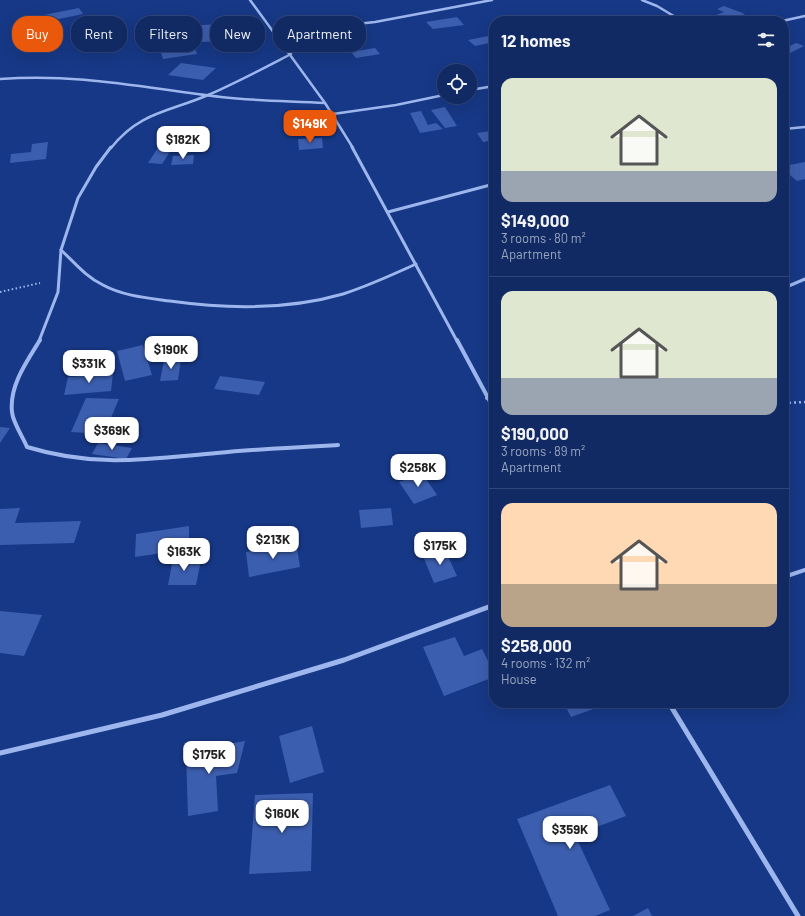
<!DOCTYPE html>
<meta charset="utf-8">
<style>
body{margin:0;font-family:Barlow,sans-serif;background:#1a326a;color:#f1f3f6;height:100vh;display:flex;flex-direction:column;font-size:15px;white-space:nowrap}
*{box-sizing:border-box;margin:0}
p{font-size:13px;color:#9ca7bf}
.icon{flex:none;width:22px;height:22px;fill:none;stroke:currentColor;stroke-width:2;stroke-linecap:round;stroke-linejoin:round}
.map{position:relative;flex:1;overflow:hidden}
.panel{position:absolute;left:489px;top:16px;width:300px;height:692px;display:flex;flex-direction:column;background:#112a64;border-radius:16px;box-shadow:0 4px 16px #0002,0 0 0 1px #304678}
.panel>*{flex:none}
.hud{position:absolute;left:12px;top:16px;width:380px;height:36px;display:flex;gap:8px}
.fabs{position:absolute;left:437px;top:64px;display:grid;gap:8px}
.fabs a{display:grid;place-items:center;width:40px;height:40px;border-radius:50%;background:#112a64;box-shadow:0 4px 16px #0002,0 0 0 1px #304678;font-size:20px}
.price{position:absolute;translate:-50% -34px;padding:0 9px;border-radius:8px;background:#fff;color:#222;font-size:13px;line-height:26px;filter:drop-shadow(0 1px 2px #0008)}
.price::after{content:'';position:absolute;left:50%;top:24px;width:12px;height:9px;margin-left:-6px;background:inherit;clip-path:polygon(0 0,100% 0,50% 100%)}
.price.current{background:#ea580c;color:#fff}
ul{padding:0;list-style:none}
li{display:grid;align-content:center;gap:8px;height:212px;padding:0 12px}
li+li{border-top:1px solid #304678}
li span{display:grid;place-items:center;height:124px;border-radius:12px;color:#555}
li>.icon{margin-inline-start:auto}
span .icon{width:72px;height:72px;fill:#fffc;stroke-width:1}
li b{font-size:17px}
h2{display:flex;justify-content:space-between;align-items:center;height:48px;padding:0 12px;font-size:17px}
.tag{padding:0 14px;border-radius:16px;background:#112a64;box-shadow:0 4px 16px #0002,0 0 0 1px #304678;font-size:14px;line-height:36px}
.tag.current{background:#ea580c;color:#fff}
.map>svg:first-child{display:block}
.building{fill:#3c5eae}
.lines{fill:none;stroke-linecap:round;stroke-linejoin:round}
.path-far1{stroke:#9db6ed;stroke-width:2;stroke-dasharray:1.5 2.5;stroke-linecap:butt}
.path{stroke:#9db6ed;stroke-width:2.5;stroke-dasharray:2 3;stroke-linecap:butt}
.minor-far3{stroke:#9db6ed;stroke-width:2.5}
.minor-far2{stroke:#9db6ed;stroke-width:3}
.minor-far1{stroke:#9db6ed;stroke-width:4}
.minor{stroke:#9db6ed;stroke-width:5}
</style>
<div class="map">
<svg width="805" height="916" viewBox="0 0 805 916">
<rect width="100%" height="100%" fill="#173886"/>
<g class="building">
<path d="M724,6L745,14L728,21L714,16L724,12L717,9Z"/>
<path d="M79,8L83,14L49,21L44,15Z"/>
<path d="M457,17L464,25L433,29L426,22Z"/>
<path d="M226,24L225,41L200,42L201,25Z"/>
<path d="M494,35V42L475,46L468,40Z"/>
<path d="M191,39L197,54L163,59L158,43Z"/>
<path d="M796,43L804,46L788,54L784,52V46L788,47Z"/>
<path d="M375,48L380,54L356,58L351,52Z"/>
<path d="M181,63L216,68L203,80L168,75Z"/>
<path d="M445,107L457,126L445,128L431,110Z"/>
<path d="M421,111L428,125L436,123L443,129L420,133L410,113Z"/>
<path d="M491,131L494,140L483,142L477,133Z"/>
<path d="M322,138L323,148L299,150L298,139Z"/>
<path d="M48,142L46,159L10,163L11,154L31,152L32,144Z"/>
<path d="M161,143L175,144L162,164L148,163Z"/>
<path d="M194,155L193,164L171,165L173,156Z"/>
<path d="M805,162V179L797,181L784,170V166Z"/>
<path d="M143,345L152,375L125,381L117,351Z"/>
<path d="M181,359L178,380L160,381L164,360Z"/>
<path d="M113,373L111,391L64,395L68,377Z"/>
<path d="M220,376L265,382L259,395L214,389Z"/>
<path d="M86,398L119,399L104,434L71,432Z"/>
<path d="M0,427L10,428L0,443Z"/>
<path d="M98,443L132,448L126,459L92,454Z"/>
<path d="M422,473L437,495L414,504L399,482Z"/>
<path d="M20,508L15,523L81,521L74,543L0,545V509Z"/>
<path d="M391,508L393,525L361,528L359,510Z"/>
<path d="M189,526V549L135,557L136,534Z"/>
<path d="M296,542L300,567L249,577L246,552Z"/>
<path d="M445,550L457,576L434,583L423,556Z"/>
<path d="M173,559L201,560L196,585H168Z"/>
<path d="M0,611L42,615L24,656L0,653Z"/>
<path d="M455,637L464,656L482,649L494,673V677L444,696L423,647Z"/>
<path d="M564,703H597L599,707L571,717Z"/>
<path d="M312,726L324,772L290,783L279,736Z"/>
<path d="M245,741L237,773L216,776L218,811L188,816L186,752Z"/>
<path d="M610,785L626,816L575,835L610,910L595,916H558L517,819Z"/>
<path d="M313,793L311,871L249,874L255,795Z"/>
<path d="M648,908L652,916H633Z"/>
</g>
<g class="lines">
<path class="path-far1" d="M0,292L40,283"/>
<path class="path" d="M784,403L805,402"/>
<g class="minor-far3">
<path d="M250,0L325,103L353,148"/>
<path d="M642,0L657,6L682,21"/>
<path d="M782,21L805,16"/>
<path d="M275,33L375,22L492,0"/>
<path d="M0,79C79,73 144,88 221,97C256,101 291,101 325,103"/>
<path d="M470,90L494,86"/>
<path d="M333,114L396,105L444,95"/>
<path d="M784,129L805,127"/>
<path d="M111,148C139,112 169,112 208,95C236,83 264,68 291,54"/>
</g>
<g class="minor-far2">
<path d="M352,147L457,341"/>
<path d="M388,212L494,184"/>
<path d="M61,250C74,262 86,277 103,285C123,296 148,298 170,301C227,309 288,310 343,294C368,286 392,275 416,264"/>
<path d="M784,288L805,279"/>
<path d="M39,341L58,292L61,250L78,198L96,167L111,147"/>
</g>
<g class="minor-far1">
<path d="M40,340C27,361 9,386 12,412C13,423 23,437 27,447C96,468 147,459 217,453C257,449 298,447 338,445"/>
<path d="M457,340L494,409"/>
<path d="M487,398L494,396"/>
<path d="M784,577L805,570"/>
</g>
<g class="minor">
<path d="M669,703L798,916"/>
<path d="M0,753L162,715L344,660L494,605"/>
</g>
</g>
</svg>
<div class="fabs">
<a><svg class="icon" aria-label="locate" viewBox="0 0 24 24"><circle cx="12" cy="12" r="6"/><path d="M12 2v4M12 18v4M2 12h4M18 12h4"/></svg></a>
</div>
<b class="price current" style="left:310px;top:144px">$149K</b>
<b class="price" style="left:183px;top:160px">$182K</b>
<b class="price" style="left:171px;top:370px">$190K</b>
<b class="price" style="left:89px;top:384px">$331K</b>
<b class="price" style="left:112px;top:451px">$369K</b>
<b class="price" style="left:418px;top:488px">$258K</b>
<b class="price" style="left:273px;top:560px">$213K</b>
<b class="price" style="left:440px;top:566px">$175K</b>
<b class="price" style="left:184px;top:572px">$163K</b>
<b class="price" style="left:209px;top:775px">$175K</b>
<b class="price" style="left:282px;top:834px">$160K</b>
<b class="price" style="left:570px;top:850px">$359K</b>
<div class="hud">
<a class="tag current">Buy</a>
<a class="tag">Rent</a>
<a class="tag">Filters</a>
<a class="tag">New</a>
<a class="tag">Apartment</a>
</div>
<section class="panel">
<h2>12 homes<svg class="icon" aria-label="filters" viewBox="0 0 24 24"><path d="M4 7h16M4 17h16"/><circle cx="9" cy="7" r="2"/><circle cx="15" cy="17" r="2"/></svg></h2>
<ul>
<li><span style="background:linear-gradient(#dfe7d0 75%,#9aa5b1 0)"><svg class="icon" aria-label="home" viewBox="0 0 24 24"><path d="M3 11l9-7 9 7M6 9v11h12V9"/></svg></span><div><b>$149,000</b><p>3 rooms · 80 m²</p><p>Apartment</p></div></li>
<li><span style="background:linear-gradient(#dfe7d0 70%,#9aa5b1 0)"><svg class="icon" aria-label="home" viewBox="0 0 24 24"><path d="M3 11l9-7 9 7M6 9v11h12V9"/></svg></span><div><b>$190,000</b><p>3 rooms · 89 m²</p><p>Apartment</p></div></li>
<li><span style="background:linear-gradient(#ffd9b3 65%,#b9a48a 0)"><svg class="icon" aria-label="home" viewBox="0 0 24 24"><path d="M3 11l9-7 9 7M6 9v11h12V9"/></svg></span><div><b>$258,000</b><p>4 rooms · 132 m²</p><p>House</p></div></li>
</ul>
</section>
</div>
